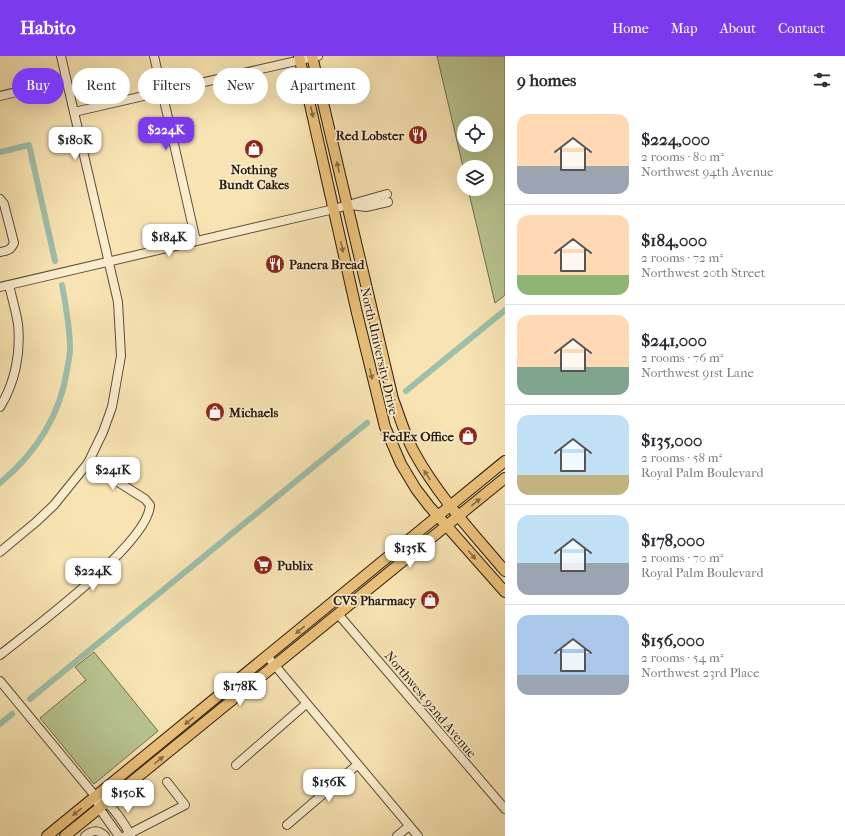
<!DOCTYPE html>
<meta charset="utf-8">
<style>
body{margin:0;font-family:"IM FELL French Canon",serif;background:#f7f7f7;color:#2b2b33;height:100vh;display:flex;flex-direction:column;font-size:15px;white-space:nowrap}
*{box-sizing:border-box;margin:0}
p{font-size:13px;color:#7c7c81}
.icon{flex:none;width:22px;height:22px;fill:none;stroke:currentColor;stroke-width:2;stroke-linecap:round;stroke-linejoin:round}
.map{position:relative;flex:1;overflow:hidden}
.drawer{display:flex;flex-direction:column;background:#fff;width:340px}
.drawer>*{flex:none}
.banner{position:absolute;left:12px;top:12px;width:380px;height:36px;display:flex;gap:8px}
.controls{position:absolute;left:457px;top:60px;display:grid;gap:8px}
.controls a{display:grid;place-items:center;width:36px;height:36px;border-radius:50%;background:#fff;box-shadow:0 4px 16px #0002;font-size:20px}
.price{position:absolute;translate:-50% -34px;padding:0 9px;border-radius:8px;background:#fff;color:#222;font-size:13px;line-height:26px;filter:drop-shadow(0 1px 2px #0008)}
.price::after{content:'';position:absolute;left:50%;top:24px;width:12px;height:9px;margin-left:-6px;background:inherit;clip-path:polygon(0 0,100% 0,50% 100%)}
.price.on{background:#7c3aed;color:#fff}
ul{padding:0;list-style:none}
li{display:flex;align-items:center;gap:12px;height:100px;padding:0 12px}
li+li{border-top:1px solid #e1e1e2}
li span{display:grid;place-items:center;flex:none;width:112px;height:80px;border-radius:12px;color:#555}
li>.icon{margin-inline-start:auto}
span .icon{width:48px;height:48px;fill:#fffc;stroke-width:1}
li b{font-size:17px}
h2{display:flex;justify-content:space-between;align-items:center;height:48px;padding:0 12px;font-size:17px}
.chip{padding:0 14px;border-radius:18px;background:#fff;box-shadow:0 4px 16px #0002;font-size:14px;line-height:36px}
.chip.on{background:#7c3aed;color:#fff}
header{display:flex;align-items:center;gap:24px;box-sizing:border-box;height:56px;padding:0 20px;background:#7c3aed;color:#fff}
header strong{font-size:19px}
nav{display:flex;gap:22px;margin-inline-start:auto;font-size:14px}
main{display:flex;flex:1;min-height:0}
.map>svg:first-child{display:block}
.green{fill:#b8c590;stroke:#70704e;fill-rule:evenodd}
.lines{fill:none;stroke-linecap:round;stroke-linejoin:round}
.canal{stroke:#9dbfab;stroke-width:6}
.minor-casing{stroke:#5d4c36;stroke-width:10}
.major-casing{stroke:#291a0d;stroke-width:12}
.minor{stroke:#faedce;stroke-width:8}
.major{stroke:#ecc27a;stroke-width:10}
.oneway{fill:#8a6e44}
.labels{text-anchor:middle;stroke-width:3.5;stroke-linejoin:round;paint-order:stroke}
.poi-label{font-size:13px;font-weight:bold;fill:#291a0d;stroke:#faedce;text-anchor:end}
.street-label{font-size:13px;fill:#291a0d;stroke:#faedce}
</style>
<header>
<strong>Habito</strong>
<nav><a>Home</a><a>Map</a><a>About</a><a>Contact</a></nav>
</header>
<main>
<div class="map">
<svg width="505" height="780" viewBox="0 0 505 780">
<rect width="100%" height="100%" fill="#f8e4b3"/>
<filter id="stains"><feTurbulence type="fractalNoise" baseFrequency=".005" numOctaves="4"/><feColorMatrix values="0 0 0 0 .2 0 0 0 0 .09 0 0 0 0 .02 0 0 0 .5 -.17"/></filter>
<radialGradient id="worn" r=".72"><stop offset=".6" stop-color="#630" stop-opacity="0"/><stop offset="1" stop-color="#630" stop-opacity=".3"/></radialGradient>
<g class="green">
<path d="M437,0H505V239L495,247L468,133H486V111H464V115ZM464,67H486V89H464Z"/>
<path d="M94,596L158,675L94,728L40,662L86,624L75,611Z"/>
</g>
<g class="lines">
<g class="canal">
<path d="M0,96L29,89L55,205"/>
<path d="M406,335L505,254"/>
<path d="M0,427C36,397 60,360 67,314C68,307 70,300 70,293C70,271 66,250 62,229"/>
<path d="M30,643L367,367"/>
<path d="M0,668L12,658"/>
</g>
<defs>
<g id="minor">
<path d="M154,0L196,185"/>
<path d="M0,40L66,24"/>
<path d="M74,56L318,0"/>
<path d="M0,143L4,148L14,187C11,194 7,195 0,196"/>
<path d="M351,149L366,151L388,146"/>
<path d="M0,231L334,153L387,138"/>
<path d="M0,351C15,327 21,297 18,268C16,255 12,242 9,229"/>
<path d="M0,496L36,466L54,449L88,407L103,376L112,351L121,300L118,246L61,0"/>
<path d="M338,558L505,753"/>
<path d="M0,599C32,573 149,487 150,449L145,443L88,407"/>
<path d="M267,600L418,780"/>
<path d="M0,625L96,741L99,752L119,780"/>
<path d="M236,709L306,648"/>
<path d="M102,744C112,748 126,770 131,780"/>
<path d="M287,769L357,709"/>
<path d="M85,780C92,774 98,773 105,780"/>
<path d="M125,780L185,749L167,726"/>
<path d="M397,780L409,770"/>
</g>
<g id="major">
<path d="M299,0L357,257L385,371L401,408L416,433L429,450L505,536"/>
<path d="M312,0L393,343C400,361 405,380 414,396C438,440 473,477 505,515"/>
<path d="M47,780L505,405"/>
<path d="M65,780L505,422"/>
</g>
</defs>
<use href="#minor" class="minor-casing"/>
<use href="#major" class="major-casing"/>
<use href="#minor" class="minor"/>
<use href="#major" class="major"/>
</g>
<defs><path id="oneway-solid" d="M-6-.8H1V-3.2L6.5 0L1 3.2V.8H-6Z"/></defs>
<g class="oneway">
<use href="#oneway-solid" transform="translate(312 56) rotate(77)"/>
<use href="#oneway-solid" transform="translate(338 111) rotate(-103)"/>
<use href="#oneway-solid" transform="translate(342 191) rotate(78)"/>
<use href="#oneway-solid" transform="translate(371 318) rotate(77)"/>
<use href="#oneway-solid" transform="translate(427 419) rotate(-123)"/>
<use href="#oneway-solid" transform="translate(476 446) rotate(-39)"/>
<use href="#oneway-solid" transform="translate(472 499) rotate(49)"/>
<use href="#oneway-solid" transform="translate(300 574) rotate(140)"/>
<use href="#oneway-solid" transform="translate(189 665) rotate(141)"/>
<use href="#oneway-solid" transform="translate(159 704) rotate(-39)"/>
<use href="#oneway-solid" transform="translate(77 756) rotate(141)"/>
</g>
<defs>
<symbol id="restaurant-disc" viewBox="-11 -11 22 22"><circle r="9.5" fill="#8f2418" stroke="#faedce"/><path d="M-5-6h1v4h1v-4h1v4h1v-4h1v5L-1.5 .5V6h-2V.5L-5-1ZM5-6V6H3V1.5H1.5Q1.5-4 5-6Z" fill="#fff"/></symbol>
<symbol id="shop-disc" viewBox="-11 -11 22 22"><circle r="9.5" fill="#8f2418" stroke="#faedce"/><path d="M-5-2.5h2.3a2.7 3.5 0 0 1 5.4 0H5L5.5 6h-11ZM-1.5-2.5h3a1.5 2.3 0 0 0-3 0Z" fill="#fff"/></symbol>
<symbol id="supermarket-disc" viewBox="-11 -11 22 22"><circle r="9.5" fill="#8f2418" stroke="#faedce"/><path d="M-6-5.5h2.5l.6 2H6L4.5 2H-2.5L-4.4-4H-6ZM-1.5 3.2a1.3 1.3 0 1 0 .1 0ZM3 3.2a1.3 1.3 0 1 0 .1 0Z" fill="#fff"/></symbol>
</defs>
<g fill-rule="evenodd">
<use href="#restaurant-disc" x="407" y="68" width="22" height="22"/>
<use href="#shop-disc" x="243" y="82" width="22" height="22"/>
<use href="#restaurant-disc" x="264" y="197" width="22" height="22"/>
<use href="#shop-disc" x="204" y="345" width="22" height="22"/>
<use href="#shop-disc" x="457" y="369" width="22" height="22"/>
<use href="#supermarket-disc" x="252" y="498" width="22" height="22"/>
<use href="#shop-disc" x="419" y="533" width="22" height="22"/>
</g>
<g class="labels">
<g class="poi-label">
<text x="404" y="84">Red Lobster</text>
<text x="254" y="118" text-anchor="middle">Nothing<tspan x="254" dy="15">Bundt Cakes</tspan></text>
<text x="289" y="213" text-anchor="start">Panera Bread</text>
<text x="229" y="361" text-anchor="start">Michaels</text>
<text x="454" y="385">FedEx Office</text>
<text x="277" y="514" text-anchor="start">Publix</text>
<text x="416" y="549">CVS Pharmacy</text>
</g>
<g class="street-label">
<text transform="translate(380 295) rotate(77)" y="5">North University Drive</text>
<text transform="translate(431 648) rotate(50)" y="5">Northwest 92nd Avenue</text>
</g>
</g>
<rect width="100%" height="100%" filter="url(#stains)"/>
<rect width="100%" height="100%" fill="url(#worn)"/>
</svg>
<div class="controls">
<a><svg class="icon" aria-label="locate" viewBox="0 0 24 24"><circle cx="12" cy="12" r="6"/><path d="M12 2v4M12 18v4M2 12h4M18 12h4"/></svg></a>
<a><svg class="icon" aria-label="layers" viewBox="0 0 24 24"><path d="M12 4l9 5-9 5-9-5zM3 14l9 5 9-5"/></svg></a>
</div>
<b class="price on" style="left:166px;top:95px">$224K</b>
<b class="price" style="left:75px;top:105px">$180K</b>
<b class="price" style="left:169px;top:202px">$184K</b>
<b class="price" style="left:113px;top:435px">$241K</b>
<b class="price" style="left:410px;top:513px">$135K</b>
<b class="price" style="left:93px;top:536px">$224K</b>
<b class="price" style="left:240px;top:651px">$178K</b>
<b class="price" style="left:329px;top:747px">$156K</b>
<b class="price" style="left:128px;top:758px">$150K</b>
<div class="banner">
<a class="chip on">Buy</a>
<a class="chip">Rent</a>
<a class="chip">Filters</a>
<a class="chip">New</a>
<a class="chip">Apartment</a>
</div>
</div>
<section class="drawer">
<h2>9 homes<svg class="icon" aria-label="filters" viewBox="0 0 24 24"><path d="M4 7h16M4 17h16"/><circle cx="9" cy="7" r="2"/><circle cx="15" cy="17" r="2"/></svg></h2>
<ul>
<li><span style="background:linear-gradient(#ffd9b3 65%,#9aa5b1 0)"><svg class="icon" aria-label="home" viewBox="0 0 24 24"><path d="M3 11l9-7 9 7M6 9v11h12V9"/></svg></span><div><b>$224,000</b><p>2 rooms · 80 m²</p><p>Northwest 94th Avenue</p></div></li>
<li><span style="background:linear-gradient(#ffd9b3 75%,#8fb573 0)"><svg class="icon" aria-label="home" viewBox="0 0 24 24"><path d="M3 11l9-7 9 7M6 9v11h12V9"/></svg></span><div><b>$184,000</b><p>2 rooms · 72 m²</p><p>Northwest 20th Street</p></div></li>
<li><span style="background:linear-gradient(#ffd9b3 65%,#7fa58c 0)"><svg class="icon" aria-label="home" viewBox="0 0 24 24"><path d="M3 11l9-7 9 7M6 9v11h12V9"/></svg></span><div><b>$241,000</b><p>2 rooms · 76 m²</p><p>Northwest 91st Lane</p></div></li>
<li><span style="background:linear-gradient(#bfe0f5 75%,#c2b280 0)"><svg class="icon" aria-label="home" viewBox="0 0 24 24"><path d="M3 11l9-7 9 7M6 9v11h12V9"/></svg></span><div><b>$135,000</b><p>2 rooms · 58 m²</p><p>Royal Palm Boulevard</p></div></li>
<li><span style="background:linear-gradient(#bfe0f5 60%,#9aa5b1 0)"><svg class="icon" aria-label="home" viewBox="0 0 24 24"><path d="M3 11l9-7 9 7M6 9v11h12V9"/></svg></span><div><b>$178,000</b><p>2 rooms · 70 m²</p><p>Royal Palm Boulevard</p></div></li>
<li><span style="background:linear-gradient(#a9c7e8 75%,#9aa5b1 0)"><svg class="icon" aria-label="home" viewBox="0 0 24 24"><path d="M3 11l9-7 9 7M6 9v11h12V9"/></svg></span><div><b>$156,000</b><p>2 rooms · 54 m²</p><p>Northwest 23rd Place</p></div></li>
</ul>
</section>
</main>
